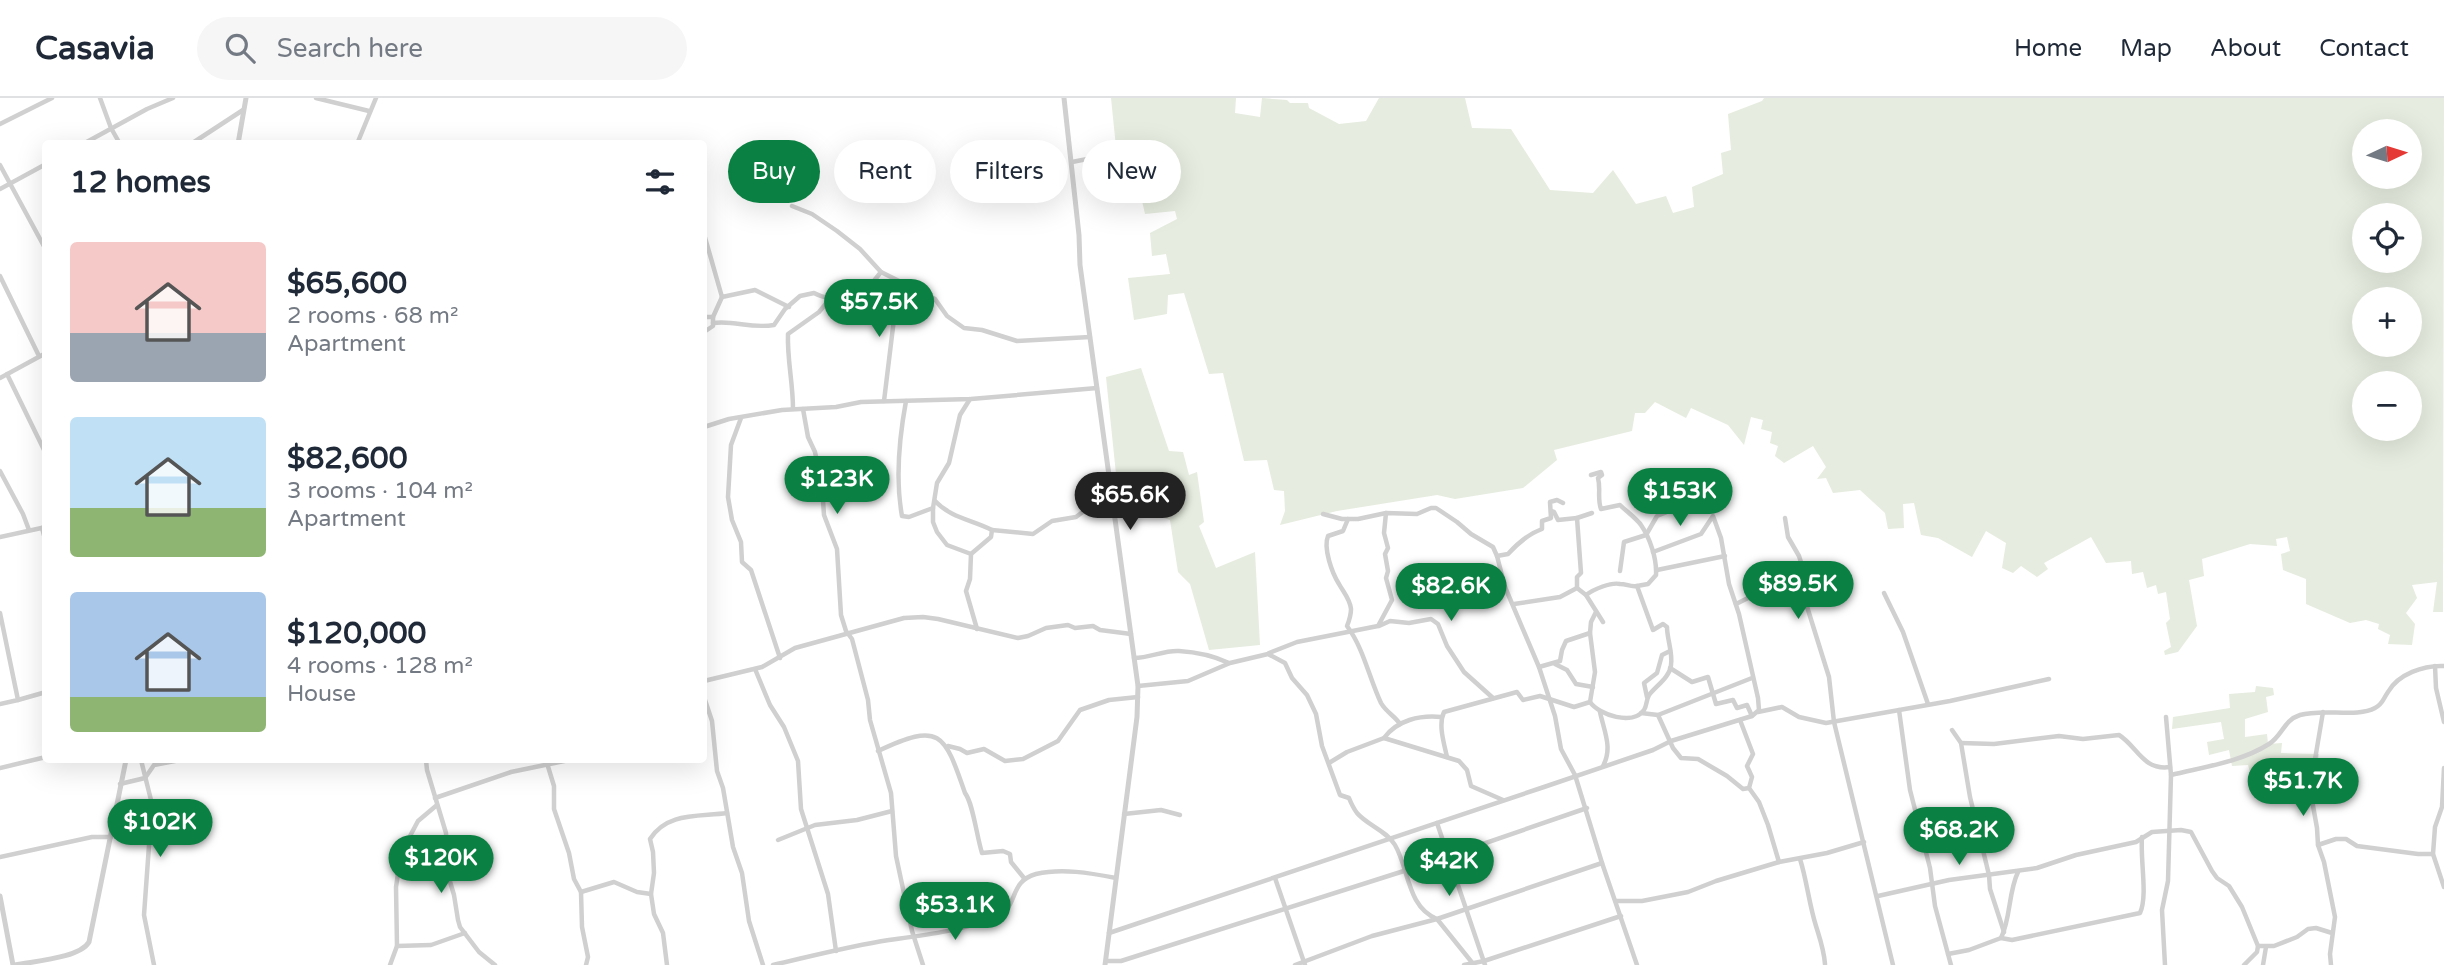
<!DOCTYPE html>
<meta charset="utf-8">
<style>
body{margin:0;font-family:"Varela Round",sans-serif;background:#f6f6f7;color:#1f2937;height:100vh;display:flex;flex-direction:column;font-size:26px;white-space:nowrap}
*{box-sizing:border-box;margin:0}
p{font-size:23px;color:#747a83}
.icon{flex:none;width:38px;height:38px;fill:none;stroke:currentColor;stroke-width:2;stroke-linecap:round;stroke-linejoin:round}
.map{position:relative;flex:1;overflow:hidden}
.panel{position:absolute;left:42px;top:42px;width:665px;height:623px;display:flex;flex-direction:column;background:#fff;border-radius:7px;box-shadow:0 7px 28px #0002}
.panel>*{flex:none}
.hud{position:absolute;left:728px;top:42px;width:665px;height:63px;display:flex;gap:14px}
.needle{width:46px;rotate:86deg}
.fabs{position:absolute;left:2352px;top:21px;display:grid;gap:14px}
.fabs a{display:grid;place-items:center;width:70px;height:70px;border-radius:50%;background:#fff;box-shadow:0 7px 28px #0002;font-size:35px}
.price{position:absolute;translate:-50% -60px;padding:0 16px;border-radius:24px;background:#0b8043;color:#fff;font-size:23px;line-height:46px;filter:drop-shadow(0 2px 4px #0008)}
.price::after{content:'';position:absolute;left:50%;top:42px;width:21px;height:16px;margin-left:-10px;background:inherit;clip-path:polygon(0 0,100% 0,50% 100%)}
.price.active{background:#222;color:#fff}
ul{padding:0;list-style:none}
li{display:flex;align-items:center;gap:21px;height:175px;padding:0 28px}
li span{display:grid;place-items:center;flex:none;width:196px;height:140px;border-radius:7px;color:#555}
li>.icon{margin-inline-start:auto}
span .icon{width:84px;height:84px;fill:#fffc;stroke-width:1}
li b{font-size:30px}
h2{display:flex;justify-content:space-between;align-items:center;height:84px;padding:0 28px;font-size:30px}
.chip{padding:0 24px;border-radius:32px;background:#fff;box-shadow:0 7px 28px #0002;font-size:24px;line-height:63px}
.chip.active{background:#0b8043;color:#fff}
header{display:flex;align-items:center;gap:42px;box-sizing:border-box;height:98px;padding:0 35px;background:#fff;border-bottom:2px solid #e0e1e3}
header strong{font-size:33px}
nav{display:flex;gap:38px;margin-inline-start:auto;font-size:24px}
.search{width:490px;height:63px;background:#f6f6f7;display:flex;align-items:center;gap:18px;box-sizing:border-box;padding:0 24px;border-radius:38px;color:#747a83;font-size:26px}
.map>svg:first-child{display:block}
.green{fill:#e6ecdf;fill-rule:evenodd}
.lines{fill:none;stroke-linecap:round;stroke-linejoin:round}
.minor{stroke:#d0d0d0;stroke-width:4.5}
.tertiary{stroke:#d0d0d0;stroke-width:5}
</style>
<header>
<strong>Casavia</strong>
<div class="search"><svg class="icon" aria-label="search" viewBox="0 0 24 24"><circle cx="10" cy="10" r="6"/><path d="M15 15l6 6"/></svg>Search here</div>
<nav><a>Home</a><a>Map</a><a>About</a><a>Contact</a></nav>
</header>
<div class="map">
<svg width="2444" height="867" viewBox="0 0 2444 867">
<rect width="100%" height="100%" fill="#fff"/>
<g class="green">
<path d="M1111,0H1236L1235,15L1260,19L1262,0L1287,2L1290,5H1308L1309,10L1339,26L1366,23L1379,0H1465L1472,30L1511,31L1550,92L1593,95L1613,72L1636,106L1666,98L1673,115L1694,109L1692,89L1723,76L1721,55L1731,52L1728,16L1762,3L1764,0H2444L2443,514H2433L2437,484L2412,487L2417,500L2406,515L2415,526L2412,547L2388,546L2390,537L2378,531L2379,526L2366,522L2350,525L2306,506V481L2283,472L2281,456L2290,453L2287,439L2276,441L2277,448L2250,446L2202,461L2204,478L2189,482L2197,528L2178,554L2165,557L2164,553L2171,549L2166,525L2170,521L2166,494L2158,496L2156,487L2147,490L2143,474L2132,476L2131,463L2106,465L2091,439L2044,465L2048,471L2037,479L2021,468L2013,475L2002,470L2006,445L1986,433L1972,459L1938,440L1921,437L1914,405L1903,406L1904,430L1888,431L1885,415L1860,392L1833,395L1826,380L1817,381L1826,369L1813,348L1784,365L1775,358L1778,348L1770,345L1772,334L1761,331L1763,322L1751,319L1744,347L1728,327L1691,310L1686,320L1655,304L1645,315H1635L1632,333L1554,352L1557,362L1523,390L1455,401L1437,397L1337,413L1280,427L1285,413L1284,393L1274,392L1267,362L1244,363L1223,275L1209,276L1184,195L1168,197L1167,216L1134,222L1128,180L1170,176L1166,156L1152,158L1150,135L1177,121L1175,113L1145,116L1132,59H1117ZM2364,33H2410V79H2364ZM2364,117H2410V163H2364ZM2364,201H2410V247H2364ZM2364,285H2410V331H2364Z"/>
<path d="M1141,270L1169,353L1183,354L1189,377L1197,374L1204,424L1199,428L1216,470L1255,454L1260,547L1209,552L1190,486L1178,474L1170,422L1119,405L1106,279Z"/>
<path d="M2256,588L2273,590L2274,597L2266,599L2268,614L2245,621V639L2267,636L2268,646L2282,645L2281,655L2319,656L2317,668L2287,665L2260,669L2262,687L2254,689L2248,667L2232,668L2229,652L2209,657L2207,644L2224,641L2221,624L2172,631L2173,619L2230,610L2229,596L2255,594Z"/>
</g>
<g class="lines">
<g class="minor">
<path d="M100,0L111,30L120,46"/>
<path d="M316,0L369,13"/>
<path d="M0,26L52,0"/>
<path d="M83,46L147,11L173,0"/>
<path d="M191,46L243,12"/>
<path d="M357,46L376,0"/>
<path d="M1072,64L1118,55"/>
<path d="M0,67L46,152"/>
<path d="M0,91L46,66"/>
<path d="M792,108L812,116L837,133L860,151L881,174L935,201L947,218L964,230L982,232L1017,243L1090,239"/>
<path d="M704,136L722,199L755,192L789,209"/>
<path d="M0,178L39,258"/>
<path d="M704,219H713V228L704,234"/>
<path d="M713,219L722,199"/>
<path d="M713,225C735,222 750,231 774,227L785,211L800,198L814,195C829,203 835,200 848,190L856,198L865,194L881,174"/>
<path d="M7,276L46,356"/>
<path d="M0,280L46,255"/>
<path d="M970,301L960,317L949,365L937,385L933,410V424L937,434L947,447L971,456L970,481L966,493L977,531"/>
<path d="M884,303L894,221L907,188"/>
<path d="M906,303C899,341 895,380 902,418L909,419L933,410"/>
<path d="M793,311C793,285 787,261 788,236L819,214L829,202"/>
<path d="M803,311L808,339L815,354L822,388L824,417L837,451L841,517L846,533L852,541L868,602L870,622L891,695L896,758L912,833L923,867"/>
<path d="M741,320L731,347L728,399L732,422L741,444L742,464L751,472L780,560"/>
<path d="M704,329L729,321L782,312L836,309L861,304L971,301L1097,290"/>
<path d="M0,373L23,416L29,432"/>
<path d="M1591,377L1601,374L1602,377L1598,380C1601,391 1597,400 1601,411L1620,407C1625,412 1638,422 1641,427C1650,440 1657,461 1656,477L1648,486L1637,488"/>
<path d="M935,403C951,420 973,422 992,432"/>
<path d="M1551,413L1554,414L1558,422L1577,420L1581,475L1577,479V490"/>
<path d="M1323,416L1342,421H1358L1386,415L1417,416L1431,410H1436L1457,424L1471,436L1493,449L1497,458L1505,489L1539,569L1555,618L1561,651L1575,677L1602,765L1637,867"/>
<path d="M1577,420L1592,415"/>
<path d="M1785,420L1788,439L1799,458L1805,477L1804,499L1829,579L1834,624L1893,867"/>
<path d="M1348,421L1343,433L1328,438C1323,450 1332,475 1339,486C1344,495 1350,501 1351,511C1351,516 1349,523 1347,528C1364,551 1369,580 1381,605C1386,614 1395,618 1400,626"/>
<path d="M42,430L46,445"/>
<path d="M0,439L46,429"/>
<path d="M971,456L991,439L992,432L1033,436L1052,423L1076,419L1092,407L1112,404"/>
<path d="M1497,458L1508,456C1518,445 1528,436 1542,431V423L1551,420L1550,404L1557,402L1563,405"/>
<path d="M1657,472L1725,458"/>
<path d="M1620,473L1624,444L1646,437L1657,418L1689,405"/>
<path d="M1884,495L1903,534L1928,606"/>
<path d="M1586,497C1594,491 1611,484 1620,486C1627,486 1630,489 1637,488L1653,532L1663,526L1667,529C1667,541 1673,555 1671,567C1670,579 1656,588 1649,597C1646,602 1647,608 1644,612C1633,628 1599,617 1590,604"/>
<path d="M1514,506L1560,499L1577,490L1586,497L1603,524"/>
<path d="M1736,506L1752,498L1779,491L1781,487L1793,489L1805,487"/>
<path d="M0,515L18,602L0,606"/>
<path d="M1379,528L1390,523L1409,525L1431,521L1438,526L1447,548L1464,574L1493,600"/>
<path d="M1269,555L1297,544L1378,528L1392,502L1386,480L1388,473L1385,456L1388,450L1384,435L1386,415"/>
<path d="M1134,560C1150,560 1164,552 1179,553C1196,554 1214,558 1229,565"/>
<path d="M1555,566L1567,572L1576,586L1593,589"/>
<path d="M2435,568L2436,590L2444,624"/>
<path d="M1539,569L1560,563L1562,552L1566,543L1590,535L1591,524L1596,514"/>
<path d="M1670,570L1692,584L1708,579L1716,606L1733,602L1737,610L1747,607L1752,618"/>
<path d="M755,571L770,607L784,629L798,663L801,711L828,796L836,853"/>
<path d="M704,583L762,569L795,550L904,520L923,519L938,521L1018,540L1028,538L1046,530L1068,527L1075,530L1093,528L1100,532L1131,536"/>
<path d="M1138,588L1188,583L1230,565L1268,556L1285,565L1292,580L1307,597L1316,616L1322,648L1340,697L1349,700C1351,705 1354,711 1357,715C1367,727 1387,733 1395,747C1409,771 1407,809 1437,821L1474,867"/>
<path d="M704,599L712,623L717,673L723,690L733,749L742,775L749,823L763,867"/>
<path d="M1647,599L1644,585L1657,575L1662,557L1670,553"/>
<path d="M18,602L46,594"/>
<path d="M1899,612L1910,692L1930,770L1935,808L1951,867"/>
<path d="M1600,614C1604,633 1613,650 1603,668"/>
<path d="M1758,614L1782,609L1799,619L1826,625L1950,603L2049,581"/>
<path d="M2323,614L2310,691L2317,730L2318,747L2324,764L2335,819L2330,856L2331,867"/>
<path d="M1641,615L1658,617"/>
<path d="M1740,622L1753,656L1747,668L1752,679L1749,690L1759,704L1768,727L1779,764"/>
<path d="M1952,632L1961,645L1970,699L1989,777L1990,791L2004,834"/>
<path d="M1384,640C1397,622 1420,617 1441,619"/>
<path d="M1961,645L1994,646L2059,638L2083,641L2119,637C2137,648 2143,673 2170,669"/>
<path d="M948,648L960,651L967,655L984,651L1005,663L1023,661L1058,643L1080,612L1109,602L1138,599"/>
<path d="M878,653C940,624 944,634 965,695C973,705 977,740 982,755L1003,753L1010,756L1011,764L1024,780"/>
<path d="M1447,659C1444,645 1438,627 1444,614L1517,594L1523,602L1540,598L1574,609L1590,604L1595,574L1590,535"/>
<path d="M141,662L152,706L144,817L154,867"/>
<path d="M191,662H195"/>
<path d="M426,662L427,672L446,735L448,777L454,797L458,822L460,829L479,854L495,867"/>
<path d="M546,662L554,688V711L569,755L574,781L581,794L582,829L588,859L586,867"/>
<path d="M1329,665L1347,654L1384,640L1459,663L1467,672L1471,688L1503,702"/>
<path d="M0,670L46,659"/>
<path d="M2444,670L2442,709L2435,729L2433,756L2444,789"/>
<path d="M2171,677C2203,669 2241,664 2269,646C2282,638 2284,622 2300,617C2323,610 2357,620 2375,610C2383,606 2383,601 2388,594C2398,576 2424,567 2444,568"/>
<path d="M120,686L145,680L154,667L180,662"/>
<path d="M1749,690L1743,691L1727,678L1698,661L1681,660L1673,650L1658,617L1752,580"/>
<path d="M435,700L511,674L569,662"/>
<path d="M1124,716L1161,712L1180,717"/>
<path d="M1437,725L1485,867"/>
<path d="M778,742L815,727L857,722L892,713"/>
<path d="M2318,747L2336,741H2346L2357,748L2418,756H2433"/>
<path d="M0,759L92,739H111"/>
<path d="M1800,761C1807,783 1809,806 1816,828C1820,841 1824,852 1825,866"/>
<path d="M1275,780L1305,867"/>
<path d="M581,794L614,784L637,794L651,796"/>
<path d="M1878,798L1949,782L2037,770L2076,757L2136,744L2152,734L2181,732L2191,734L2212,773L2217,780L2229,788L2242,809L2258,848L2257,854L2244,867"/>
<path d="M1616,803H1642L1688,794L1716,783L1779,764L1827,755L1864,744"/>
<path d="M1109,835L1541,690L1653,652L1671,643L1752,618L1759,612L1758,600L1739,516L1729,486L1721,440L1713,418L1701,436L1653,454"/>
<path d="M2001,840L2012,842L2140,815C2148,798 2140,762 2142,739"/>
<path d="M397,848L431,847L465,835"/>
<path d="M2258,848H2274L2297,839L2308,831L2316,830L2332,835"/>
<path d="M1948,856L1969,852L2001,840C2011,820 2008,795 2018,774"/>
<path d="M1106,863H1121L1407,772L1587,710"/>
<path d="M390,867L397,848L396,789L401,755L418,723L437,707"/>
<path d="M667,867L663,835L654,816L651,796L654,775L653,754L650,741C667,714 698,719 727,715"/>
<path d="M773,867C812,858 850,848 889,842C925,837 960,833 994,820C1020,811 1007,784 1036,776C1062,770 1090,775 1116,780"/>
<path d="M1295,867L1372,838L1437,821L1602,765"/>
<path d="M1464,867L1484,863L1621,818"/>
<path d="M2165,867L2162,812L2168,783L2171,677L2166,619"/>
<path d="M2263,867L2266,849"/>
</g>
<g class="tertiary">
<path d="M1064,0L1079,137L1080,167L1138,588L1137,619L1105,867"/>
<path d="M238,46L246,0"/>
<path d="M0,798L13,867"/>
<path d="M15,867C34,863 80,860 89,844L126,662"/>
</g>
</g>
</svg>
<div class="fabs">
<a><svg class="needle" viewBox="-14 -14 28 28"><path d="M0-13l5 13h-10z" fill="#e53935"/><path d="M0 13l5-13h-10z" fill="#747a83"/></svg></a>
<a><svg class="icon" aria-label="locate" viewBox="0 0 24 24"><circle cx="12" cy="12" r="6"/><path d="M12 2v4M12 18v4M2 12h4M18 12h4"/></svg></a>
<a>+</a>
<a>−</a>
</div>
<b class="price" style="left:879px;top:241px">$57.5K</b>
<b class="price" style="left:837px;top:418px">$123K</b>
<b class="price" style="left:1680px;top:430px">$153K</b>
<b class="price active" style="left:1130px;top:434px">$65.6K</b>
<b class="price" style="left:1798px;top:523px">$89.5K</b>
<b class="price" style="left:1451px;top:525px">$82.6K</b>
<b class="price" style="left:2303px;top:720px">$51.7K</b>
<b class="price" style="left:160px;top:761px">$102K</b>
<b class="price" style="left:1959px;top:769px">$68.2K</b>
<b class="price" style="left:441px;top:797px">$120K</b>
<b class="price" style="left:1449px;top:800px">$42K</b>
<b class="price" style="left:955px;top:844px">$53.1K</b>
<div class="hud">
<a class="chip active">Buy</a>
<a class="chip">Rent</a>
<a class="chip">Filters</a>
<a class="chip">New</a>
</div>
<section class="panel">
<h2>12 homes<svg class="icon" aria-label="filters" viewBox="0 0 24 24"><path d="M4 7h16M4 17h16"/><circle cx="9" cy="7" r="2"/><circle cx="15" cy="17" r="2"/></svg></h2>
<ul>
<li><span style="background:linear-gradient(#f6c9c9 65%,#9aa5b1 0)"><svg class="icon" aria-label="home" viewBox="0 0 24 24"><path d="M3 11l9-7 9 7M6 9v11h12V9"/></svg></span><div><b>$65,600</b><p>2 rooms · 68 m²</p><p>Apartment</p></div></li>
<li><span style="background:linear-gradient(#bfe0f5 65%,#8fb573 0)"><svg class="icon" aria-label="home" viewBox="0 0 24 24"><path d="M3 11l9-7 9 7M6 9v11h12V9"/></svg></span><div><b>$82,600</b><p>3 rooms · 104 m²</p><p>Apartment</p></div></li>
<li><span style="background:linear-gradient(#a9c7e8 75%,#8fb573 0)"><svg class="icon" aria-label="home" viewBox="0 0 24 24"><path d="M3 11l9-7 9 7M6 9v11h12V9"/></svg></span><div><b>$120,000</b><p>4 rooms · 128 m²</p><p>House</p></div></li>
</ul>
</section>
</div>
